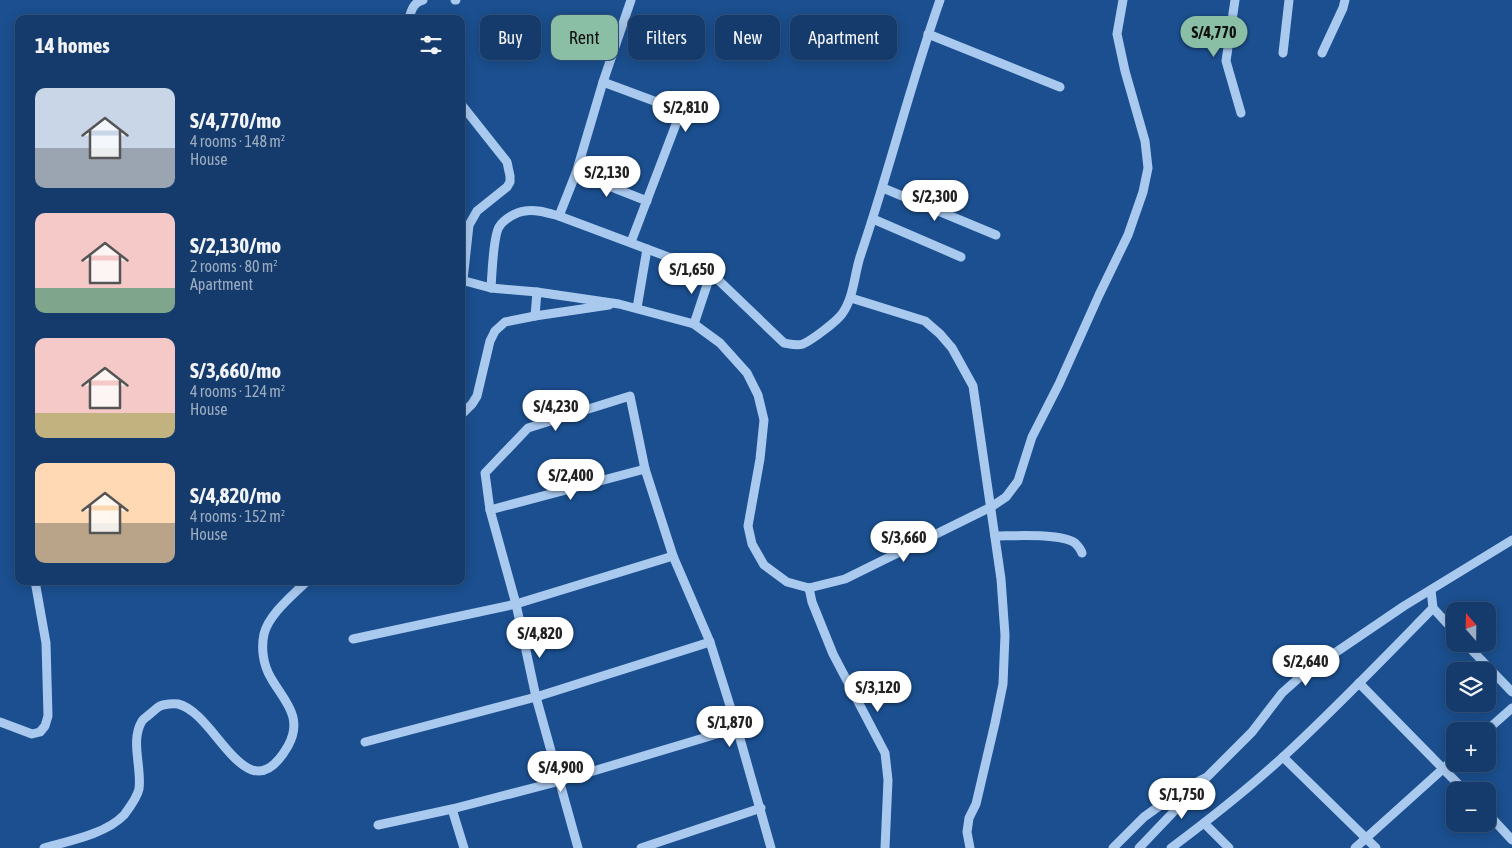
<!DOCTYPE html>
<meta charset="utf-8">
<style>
body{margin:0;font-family:"Asap Condensed",sans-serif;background:#1d4271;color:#f1f3f6;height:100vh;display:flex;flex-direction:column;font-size:19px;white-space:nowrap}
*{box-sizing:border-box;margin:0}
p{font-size:16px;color:#9dadc1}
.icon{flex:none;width:28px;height:28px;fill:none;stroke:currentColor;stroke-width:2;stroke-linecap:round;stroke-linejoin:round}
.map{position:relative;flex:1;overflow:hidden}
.panel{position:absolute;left:15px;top:15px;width:450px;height:570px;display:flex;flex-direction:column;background:#143b6b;border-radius:10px;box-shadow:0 2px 12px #0003,0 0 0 1px #33557e}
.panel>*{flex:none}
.banner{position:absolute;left:480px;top:15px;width:475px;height:45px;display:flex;gap:10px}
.needle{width:32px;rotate:340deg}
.buttons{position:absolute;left:1446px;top:602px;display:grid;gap:10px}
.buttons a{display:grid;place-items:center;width:50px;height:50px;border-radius:10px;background:#143b6b;box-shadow:0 2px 12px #0003,0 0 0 1px #33557e;font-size:25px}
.price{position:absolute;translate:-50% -42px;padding:0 11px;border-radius:18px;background:#fff;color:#222;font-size:16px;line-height:32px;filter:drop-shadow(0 1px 2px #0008)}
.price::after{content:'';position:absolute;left:50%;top:30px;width:15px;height:11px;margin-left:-8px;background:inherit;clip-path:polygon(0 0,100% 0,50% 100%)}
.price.selected{background:#8abfa5;color:#111}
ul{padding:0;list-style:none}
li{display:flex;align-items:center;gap:15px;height:125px;padding:0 20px}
li span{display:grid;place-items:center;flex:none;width:140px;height:100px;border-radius:10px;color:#555}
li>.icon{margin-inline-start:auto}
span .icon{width:60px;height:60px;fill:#fffc;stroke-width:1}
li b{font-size:21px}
h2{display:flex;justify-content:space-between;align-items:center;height:60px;padding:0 20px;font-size:21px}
.tag{padding:0 18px;border-radius:10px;background:#143b6b;box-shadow:0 2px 12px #0003,0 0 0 1px #33557e;font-size:18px;line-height:45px}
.tag.selected{background:#8abfa5;color:#111}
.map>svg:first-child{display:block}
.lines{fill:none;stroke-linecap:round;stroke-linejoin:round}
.minor{stroke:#a9c9ee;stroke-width:9}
</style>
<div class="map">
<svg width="1512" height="848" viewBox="0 0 1512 848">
<rect width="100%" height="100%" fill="#1b4f8f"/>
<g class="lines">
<g class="minor">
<path d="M455,0H456"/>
<path d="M631,0L603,82L576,173L559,216L711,273L784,343C790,344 797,346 803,344C812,340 836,322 842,314C854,297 854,276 860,257C889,172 910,85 940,0"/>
<path d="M1235,0L1226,61L1241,113"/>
<path d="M409,19C411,10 414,2 423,0"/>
<path d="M928,34L1060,87"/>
<path d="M1283,53L1289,0"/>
<path d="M1322,53L1343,8L1345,0"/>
<path d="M603,82L681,111L631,242"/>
<path d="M461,104L507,162L510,176V182L507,187L477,211L469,225L463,280"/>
<path d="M576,173L647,201"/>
<path d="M883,188L996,235"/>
<path d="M873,219L961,257"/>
<path d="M461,280L491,288L537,292L619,304L694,324L720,343L747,373L758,395L764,420L760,459L748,526L752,544L764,565L787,582L809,588L845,579L991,507L1006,497L1018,481L1032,437L1059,384L1099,295L1128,235L1143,192L1148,168L1145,141L1125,71L1117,34L1123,0"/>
<path d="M491,288C492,275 493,237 499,227C504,219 516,212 525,211C536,209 548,213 559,216"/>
<path d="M851,298L925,321L940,334L952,348L973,386L1001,579L1005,635L1003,684L995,723L976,804L969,818L967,832L970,848"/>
<path d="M637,308L647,249"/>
<path d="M535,316L537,292"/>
<path d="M694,324L711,273"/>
<path d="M461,415L472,404L477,396L490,341L495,331L505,322L535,316L609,305"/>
<path d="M490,510L645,469"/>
<path d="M995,536C1013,536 1061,533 1075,543C1078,546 1081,550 1082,553"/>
<path d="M158,581H167"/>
<path d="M809,588L812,602L833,654L885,753L888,780L885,848"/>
<path d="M1431,590L1433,608L1455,632"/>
<path d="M353,639L516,604L673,556"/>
<path d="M1466,644L1512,692"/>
<path d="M1359,683L1465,791"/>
<path d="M0,722L32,734L40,732L45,726L48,716L46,643L35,581"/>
<path d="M1486,731L1512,708"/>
<path d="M365,742L536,697L710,642"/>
<path d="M1283,757L1376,848"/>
<path d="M452,809L464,848"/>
<path d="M1488,814L1512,840"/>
<path d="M1204,823L1229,848"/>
<path d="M378,825L452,809L560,781L737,728"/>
<path d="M44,848C69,841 106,834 124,815C130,807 137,798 139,789C142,767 130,741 142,721C144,718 148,716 151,713C155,710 158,706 163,705C168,704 173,703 178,704C217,713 247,818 288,746C304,717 284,701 271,678C263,665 261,648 264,634C269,614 293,595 307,581"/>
<path d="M578,848L536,697L516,604L490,510L485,473L528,428L630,396L645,469L673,556L710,642L737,728L771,848"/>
<path d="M641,848L761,808"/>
<path d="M1113,848L1144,817L1183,789L1207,777L1252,732L1282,693L1301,676L1404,606L1512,540"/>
<path d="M1139,848L1201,783"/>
<path d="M1171,848C1210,819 1248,789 1284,756C1335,709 1384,658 1433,608"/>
<path d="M1355,848L1455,758"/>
</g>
</g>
</svg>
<div class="buttons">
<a><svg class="needle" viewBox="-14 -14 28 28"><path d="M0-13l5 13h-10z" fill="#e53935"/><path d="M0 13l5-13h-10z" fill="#9dadc1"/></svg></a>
<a><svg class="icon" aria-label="layers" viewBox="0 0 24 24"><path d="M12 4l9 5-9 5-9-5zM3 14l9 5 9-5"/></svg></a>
<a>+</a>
<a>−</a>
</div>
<b class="price selected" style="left:1214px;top:58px">S/4,770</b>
<b class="price" style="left:686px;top:133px">S/2,810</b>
<b class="price" style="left:607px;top:198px">S/2,130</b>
<b class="price" style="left:935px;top:222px">S/2,300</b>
<b class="price" style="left:692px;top:295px">S/1,650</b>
<b class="price" style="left:556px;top:432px">S/4,230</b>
<b class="price" style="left:571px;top:501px">S/2,400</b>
<b class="price" style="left:904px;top:563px">S/3,660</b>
<b class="price" style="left:540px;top:659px">S/4,820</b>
<b class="price" style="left:1306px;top:687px">S/2,640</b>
<b class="price" style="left:878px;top:713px">S/3,120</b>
<b class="price" style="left:730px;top:748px">S/1,870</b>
<b class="price" style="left:561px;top:793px">S/4,900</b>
<b class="price" style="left:1182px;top:820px">S/1,750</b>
<div class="banner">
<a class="tag">Buy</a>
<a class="tag selected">Rent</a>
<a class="tag">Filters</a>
<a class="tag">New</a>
<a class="tag">Apartment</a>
</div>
<section class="panel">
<h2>14 homes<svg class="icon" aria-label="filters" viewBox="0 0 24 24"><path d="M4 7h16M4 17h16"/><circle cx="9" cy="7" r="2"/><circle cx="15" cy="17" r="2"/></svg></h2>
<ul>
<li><span style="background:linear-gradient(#c9d6e8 60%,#9aa5b1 0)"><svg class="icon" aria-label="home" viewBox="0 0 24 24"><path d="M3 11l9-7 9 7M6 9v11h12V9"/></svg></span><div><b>S/4,770/mo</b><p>4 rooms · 148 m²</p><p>House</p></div></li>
<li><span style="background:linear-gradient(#f6c9c9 75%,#7fa58c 0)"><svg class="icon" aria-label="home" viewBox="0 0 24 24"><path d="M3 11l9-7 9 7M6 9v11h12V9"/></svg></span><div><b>S/2,130/mo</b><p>2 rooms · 80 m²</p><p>Apartment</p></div></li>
<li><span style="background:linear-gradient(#f6c9c9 75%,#c2b280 0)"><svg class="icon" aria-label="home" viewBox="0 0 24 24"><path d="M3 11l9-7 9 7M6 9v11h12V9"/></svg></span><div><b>S/3,660/mo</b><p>4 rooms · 124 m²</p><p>House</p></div></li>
<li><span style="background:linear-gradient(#ffd9b3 60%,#b9a48a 0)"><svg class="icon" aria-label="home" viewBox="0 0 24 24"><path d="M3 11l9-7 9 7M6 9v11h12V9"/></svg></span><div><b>S/4,820/mo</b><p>4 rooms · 152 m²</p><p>House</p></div></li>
</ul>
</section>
</div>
